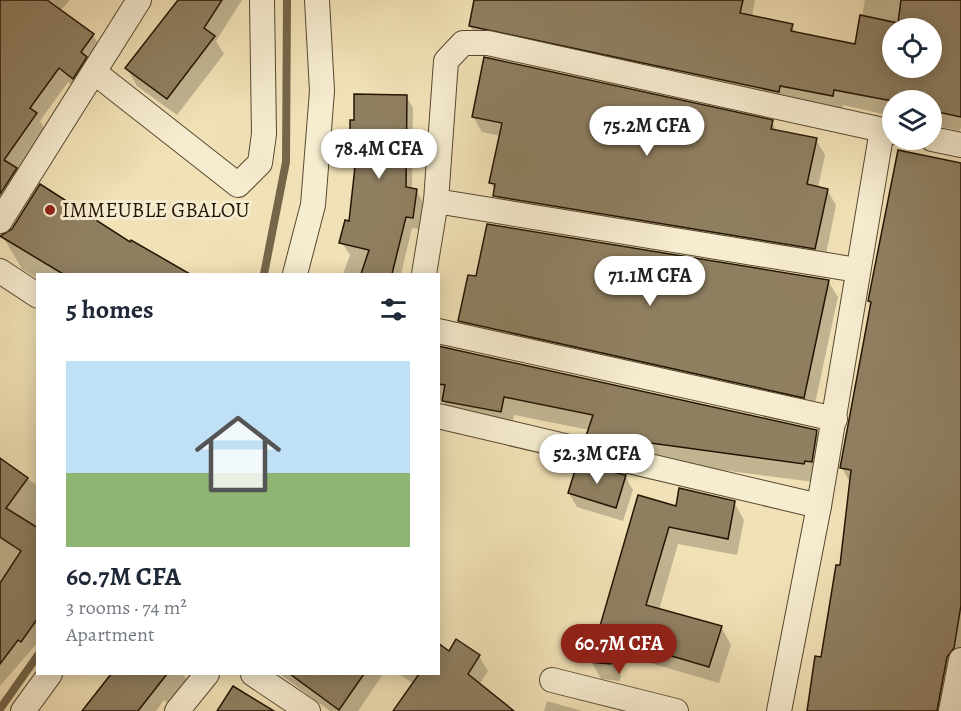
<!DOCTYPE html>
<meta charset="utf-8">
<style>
body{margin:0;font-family:Alegreya,serif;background:#f2f2f3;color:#1f2937;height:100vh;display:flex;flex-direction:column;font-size:22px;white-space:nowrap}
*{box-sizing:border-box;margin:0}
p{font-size:20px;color:#747a83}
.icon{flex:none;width:33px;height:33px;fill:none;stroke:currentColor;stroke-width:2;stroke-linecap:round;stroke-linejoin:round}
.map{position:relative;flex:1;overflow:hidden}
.details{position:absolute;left:36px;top:273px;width:404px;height:402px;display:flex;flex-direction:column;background:#fff;border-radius:0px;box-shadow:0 3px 15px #0003}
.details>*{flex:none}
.controls{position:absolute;left:882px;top:18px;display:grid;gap:12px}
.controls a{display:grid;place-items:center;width:60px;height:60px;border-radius:50%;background:#fff;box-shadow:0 3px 15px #0003;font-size:30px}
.price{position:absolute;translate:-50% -51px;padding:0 14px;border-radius:21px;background:#fff;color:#222;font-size:20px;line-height:39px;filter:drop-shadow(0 2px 3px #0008)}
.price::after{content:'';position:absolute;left:50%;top:36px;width:18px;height:14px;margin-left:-9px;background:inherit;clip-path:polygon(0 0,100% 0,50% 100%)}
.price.selected{background:#8f2418;color:#fff}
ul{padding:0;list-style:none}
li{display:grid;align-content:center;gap:12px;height:318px;padding:0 30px}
li span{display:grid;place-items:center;height:186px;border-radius:0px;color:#555}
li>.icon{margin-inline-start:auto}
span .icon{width:108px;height:108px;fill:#fffc;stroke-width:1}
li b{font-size:26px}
h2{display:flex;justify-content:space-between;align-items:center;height:72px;padding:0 30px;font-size:26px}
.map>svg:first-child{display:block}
.shadow{fill:#0003;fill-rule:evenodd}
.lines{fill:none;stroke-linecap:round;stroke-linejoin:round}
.stream{stroke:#75664a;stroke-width:8}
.building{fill:#8f7f61;stroke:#241504;stroke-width:1.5;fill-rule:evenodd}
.street-casing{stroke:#574830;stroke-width:26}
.street{stroke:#f6ecd0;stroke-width:24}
.poi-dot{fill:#8f2418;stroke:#f6ecd0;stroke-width:2}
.labels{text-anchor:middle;stroke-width:6;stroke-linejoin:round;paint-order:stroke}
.poi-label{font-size:21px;fill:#241504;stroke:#f6ecd0;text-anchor:start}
</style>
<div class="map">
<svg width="961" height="711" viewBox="0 0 961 711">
<rect width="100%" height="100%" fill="#f1e1b6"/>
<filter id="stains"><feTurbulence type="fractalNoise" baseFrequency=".00333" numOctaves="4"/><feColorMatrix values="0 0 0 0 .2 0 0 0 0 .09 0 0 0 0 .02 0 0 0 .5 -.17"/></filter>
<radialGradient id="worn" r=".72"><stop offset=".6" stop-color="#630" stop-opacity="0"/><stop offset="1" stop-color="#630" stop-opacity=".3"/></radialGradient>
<g class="shadow">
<path d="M0,0H70L60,11L93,35L102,50L82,93L68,82L40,121L45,130L16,170L24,184L0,223Z"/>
<path d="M178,0H242L216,41L224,54L177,115L137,86L127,68Z"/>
<path d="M476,0H755L752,17L792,25L797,34L856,46L865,1L862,0H961V128L959,131L932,125V100H892V116L843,105L842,112L480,43L470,26ZM892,28H932V68H892Z"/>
<path d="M406,96L413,108L412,189L416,190L423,202L419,229L412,228L401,274H343L350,255L341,242L350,223L356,174L351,166Z"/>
<path d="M473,116L772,122L777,132L816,140L825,155L818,188L827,190L836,205L824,264L503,211L491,183L501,136L482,132Z"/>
<path d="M961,165V663L947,711H809L841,567L850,482L841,467L872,305L869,301Z"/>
<path d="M4,238L131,242L187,274H38V279L22,269Z"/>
<path d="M828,281L838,297L813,413L469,337L460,321Z"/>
<path d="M438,345L816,431L827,449L814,482L598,454L588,436L589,430L514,415L511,430L454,419L443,401L438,399Z"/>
<path d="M0,460L38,486V642L0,686Z"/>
<path d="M625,476L633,490L623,521L577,507L569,493Z"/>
<path d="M734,502L744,520L737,555L678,544L659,610L721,627L731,645L719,683L623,655L620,681L601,679L591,661L601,628L677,508Z"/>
<path d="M438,645L449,653L479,656L488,671L479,685L512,711H395L414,684L399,674H438Z"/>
<path d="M113,674H183L190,686L174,708L164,700L156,711H84Z"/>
<path d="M280,674H383L358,711H330Z"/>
<path d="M547,701L582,711H544Z"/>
</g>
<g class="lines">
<g class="stream">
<path d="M264,274L286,162L287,0"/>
<path d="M0,709L38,655"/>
</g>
</g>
<g class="building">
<path d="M0,0H47L94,34L81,52L87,57L73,79L59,68L30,108L37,113L4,160L17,168L0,194Z"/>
<path d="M178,0H222L204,28L215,36L167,99L125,68Z"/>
<path d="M474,0H743L740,13L793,24L791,31L855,44L860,15L898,23L901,0H961V117L932,111V100L892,101L834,90L833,96L780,86L779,92L469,26ZM892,28H932V68H892Z"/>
<path d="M484,57L773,120L771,129L817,138L807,184L828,189L815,249L493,196L495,184L489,183L502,123L472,117Z"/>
<path d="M354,94L407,95L406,187L417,189L413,218L406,217L392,274H361L369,250L339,243L345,220L349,221L355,167H350V120H354Z"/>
<path d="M898,150L961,163V605L954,648L947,657L937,711H807L815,656L821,657L836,565H840L851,470L840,468L871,302L868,301Z"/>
<path d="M40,184L130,242L131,240L190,274H63L0,236L12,229Z"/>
<path d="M487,224L829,280L804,398L458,321L468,275L476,276Z"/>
<path d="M438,346L817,430L812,462L805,461L804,464L614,438L607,441L586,436L593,415L504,397L501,412L442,401L445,385L438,384Z"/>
<path d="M0,458L28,478L6,508L38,528V618L21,642L18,640L0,664V583L21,551L0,537Z"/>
<path d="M577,464L626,475L616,508L568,493Z"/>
<path d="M679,488L735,501L728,539L669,527L646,605L722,626L709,667L614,639L611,664L589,662L595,626H600L638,495L676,506Z"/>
<path d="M456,639L480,655L468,674L514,711H393L419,674H438V643L449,651Z"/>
<path d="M111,674H167L138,711H82Z"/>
<path d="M290,674H364L339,710Z"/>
<path d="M233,686L274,711H217Z"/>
</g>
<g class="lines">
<defs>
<g id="street">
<path d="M94,72L238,185L260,163L264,134L262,0"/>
<path d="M932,139L961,145"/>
<path d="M436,201L857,270"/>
<path d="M0,221L139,0"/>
<path d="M0,271L38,296"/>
<path d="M295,274L313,205L322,91L317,0"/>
<path d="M424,274L436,201L446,61L463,43H488L892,132"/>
<path d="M438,331L835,419"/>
<path d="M438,416L819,506"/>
<path d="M253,674L308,711"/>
<path d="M552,680L676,711"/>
<path d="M23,711L50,674"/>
<path d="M177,711L207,674"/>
<path d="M779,711L819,506L882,130"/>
<path d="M951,711L961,660"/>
</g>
</defs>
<use href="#street" class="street-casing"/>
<use href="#street" class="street"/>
</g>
<circle class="poi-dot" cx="50" cy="210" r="6"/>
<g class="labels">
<g class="poi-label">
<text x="62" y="217">IMMEUBLE GBALOU</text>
</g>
</g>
<rect width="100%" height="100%" filter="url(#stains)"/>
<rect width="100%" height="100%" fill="url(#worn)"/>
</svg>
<div class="controls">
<a><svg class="icon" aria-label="locate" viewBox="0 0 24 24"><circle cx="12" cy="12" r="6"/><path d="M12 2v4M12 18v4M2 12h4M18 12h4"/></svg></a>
<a><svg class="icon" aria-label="layers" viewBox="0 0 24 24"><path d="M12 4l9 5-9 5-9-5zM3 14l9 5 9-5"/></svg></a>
</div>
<b class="price" style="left:647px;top:157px">75.2M CFA</b>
<b class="price" style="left:379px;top:180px">78.4M CFA</b>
<b class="price" style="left:650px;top:307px">71.1M CFA</b>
<b class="price" style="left:597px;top:485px">52.3M CFA</b>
<b class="price selected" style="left:619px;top:675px">60.7M CFA</b>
<section class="details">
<h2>5 homes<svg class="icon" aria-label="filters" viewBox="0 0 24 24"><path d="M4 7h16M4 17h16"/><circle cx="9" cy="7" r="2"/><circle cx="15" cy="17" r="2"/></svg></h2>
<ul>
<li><span style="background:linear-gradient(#bfe0f5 60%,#8fb573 0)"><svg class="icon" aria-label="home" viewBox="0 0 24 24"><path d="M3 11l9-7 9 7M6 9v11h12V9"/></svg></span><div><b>60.7M CFA</b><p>3 rooms · 74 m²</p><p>Apartment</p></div></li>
</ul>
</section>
</div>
